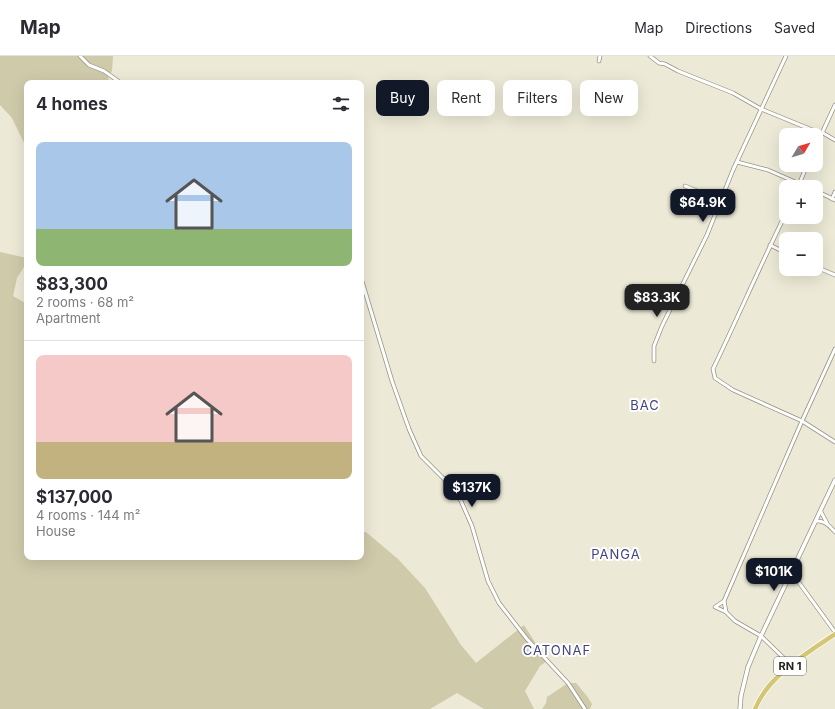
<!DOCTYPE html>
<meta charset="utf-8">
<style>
body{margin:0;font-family:Inter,sans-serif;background:#f2f2f3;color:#2b2b33;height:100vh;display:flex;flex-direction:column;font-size:15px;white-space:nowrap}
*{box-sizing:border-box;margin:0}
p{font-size:13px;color:#7c7c81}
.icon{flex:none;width:22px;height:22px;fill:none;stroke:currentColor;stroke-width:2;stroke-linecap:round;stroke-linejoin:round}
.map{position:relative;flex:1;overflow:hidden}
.sheet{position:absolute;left:24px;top:24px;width:340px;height:480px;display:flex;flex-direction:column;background:#fff;border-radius:8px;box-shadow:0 4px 16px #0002}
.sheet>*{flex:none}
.hud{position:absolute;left:376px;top:24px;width:380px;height:36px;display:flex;gap:8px}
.needle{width:26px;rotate:52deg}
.buttons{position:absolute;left:779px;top:72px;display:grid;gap:8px}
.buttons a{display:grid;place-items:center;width:44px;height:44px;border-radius:8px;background:#fff;box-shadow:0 4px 16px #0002;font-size:20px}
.price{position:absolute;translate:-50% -34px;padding:0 9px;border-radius:8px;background:#111827;color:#fff;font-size:13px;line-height:26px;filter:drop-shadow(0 1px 2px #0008)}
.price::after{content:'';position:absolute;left:50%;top:24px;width:12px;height:9px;margin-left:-6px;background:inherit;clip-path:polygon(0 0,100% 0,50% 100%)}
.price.selected{background:#222;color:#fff}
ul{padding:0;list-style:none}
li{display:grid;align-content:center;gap:8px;height:212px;padding:0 12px}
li+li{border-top:1px solid #e1e1e2}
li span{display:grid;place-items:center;height:124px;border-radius:8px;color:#555}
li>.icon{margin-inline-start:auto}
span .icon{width:72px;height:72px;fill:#fffc;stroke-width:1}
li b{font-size:17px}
h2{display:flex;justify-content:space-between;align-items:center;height:48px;padding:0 12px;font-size:17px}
.tag{padding:0 14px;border-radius:8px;background:#fff;box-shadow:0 4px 16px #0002;font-size:14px;line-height:36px}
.tag.selected{background:#111827;color:#fff}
header{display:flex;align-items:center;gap:24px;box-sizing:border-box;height:56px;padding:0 20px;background:#fff;border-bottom:1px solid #e1e1e2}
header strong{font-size:19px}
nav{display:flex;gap:22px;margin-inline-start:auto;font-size:14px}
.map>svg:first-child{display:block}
.green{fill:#cfcaaa}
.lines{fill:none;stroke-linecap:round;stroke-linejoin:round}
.minor-casing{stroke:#979483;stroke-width:4.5}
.tertiary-casing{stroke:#979483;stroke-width:5}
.primary-casing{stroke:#fff;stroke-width:6}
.minor{stroke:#fff;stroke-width:3}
.tertiary{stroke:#fff;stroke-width:3.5}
.primary{stroke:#d3c776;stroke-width:4.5}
.labels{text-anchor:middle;stroke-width:4;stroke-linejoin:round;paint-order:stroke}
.shield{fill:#fff;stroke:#666560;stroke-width:1}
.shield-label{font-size:11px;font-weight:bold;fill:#24231c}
.neighbourhood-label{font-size:13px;letter-spacing:1px;fill:#424380;stroke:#fff}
</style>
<header>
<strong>Map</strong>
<nav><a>Map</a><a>Directions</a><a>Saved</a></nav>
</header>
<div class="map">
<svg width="835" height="653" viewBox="0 0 835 653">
<rect width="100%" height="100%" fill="#ece9d6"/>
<g class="green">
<path d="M0,0H113L112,15L108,20L109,27H27V93L12,62L0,49Z"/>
<path d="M0,196L27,202V206L17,222L13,240L27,248V501H361V476H366L398,503L425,532L461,589L476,607L524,569L547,605L540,610L525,635L534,653H484L457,637L430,653H0Z"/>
<path d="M568,627H576L587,640L592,648L590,653H542L546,647L547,641Z"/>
</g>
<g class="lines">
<defs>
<g id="minor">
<path d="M80,0L89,9L104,15L121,27"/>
<path d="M650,0L659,7L665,8L678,15L733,37L761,53L822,78"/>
<path d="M599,5L600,0"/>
<path d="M823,77L835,84"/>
<path d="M816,90L835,49"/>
<path d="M737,106L768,114L800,128"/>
<path d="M800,128L808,131"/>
<path d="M685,130L717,143H721"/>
<path d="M798,131L807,109"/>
<path d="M816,135L835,144"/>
<path d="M832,143L835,136"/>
<path d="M786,157C761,208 738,261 713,313L715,322L733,334L802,365L835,386"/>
<path d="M770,189L786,197"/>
<path d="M816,211L835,219"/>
<path d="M361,222L392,325L409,373L421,400L452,431L461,445L472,470L488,525L499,547L527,583L568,627L585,653"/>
<path d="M654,305V290L662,270L707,179L733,114L786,0"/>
<path d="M821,456L827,467"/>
<path d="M816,465C825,464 830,471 835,476"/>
<path d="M792,517L835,576"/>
<path d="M724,545L715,551L726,556"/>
<path d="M791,609L761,580L735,565L726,556L724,545L802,365L835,293"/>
</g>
<path id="tertiary" d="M740,653L741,640L748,611L761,580L835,424"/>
<path id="primary" d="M755,653C768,620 807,597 835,578"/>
</defs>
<use href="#minor" class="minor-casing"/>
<use href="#tertiary" class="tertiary-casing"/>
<use href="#primary" class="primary-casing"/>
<use href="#minor" class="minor"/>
<use href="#tertiary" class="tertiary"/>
<use href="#primary" class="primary"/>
</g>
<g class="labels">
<rect class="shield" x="774" y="601" width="32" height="18" rx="3"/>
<g class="shield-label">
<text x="790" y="614">RN 1</text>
</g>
<g class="neighbourhood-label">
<text x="645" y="354">BAC</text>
<text x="616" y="503">PANGA</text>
<text x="557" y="599">CATONAF</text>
</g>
</g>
</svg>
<div class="buttons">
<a><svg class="needle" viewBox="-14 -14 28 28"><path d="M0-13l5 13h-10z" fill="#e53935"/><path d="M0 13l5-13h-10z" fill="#7c7c81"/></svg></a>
<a>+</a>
<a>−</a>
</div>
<b class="price" style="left:703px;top:167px">$64.9K</b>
<b class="price selected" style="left:657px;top:262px">$83.3K</b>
<b class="price" style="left:472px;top:452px">$137K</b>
<b class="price" style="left:774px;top:536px">$101K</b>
<div class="hud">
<a class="tag selected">Buy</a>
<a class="tag">Rent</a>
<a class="tag">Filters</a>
<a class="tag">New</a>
</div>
<section class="sheet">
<h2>4 homes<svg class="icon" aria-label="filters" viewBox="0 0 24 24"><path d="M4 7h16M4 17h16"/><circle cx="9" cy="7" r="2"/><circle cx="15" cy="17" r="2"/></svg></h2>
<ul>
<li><span style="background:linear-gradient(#a9c7e8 70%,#8fb573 0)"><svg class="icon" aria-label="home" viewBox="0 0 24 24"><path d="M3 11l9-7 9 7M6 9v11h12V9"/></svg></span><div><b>$83,300</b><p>2 rooms · 68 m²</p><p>Apartment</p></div></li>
<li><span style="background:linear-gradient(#f6c9c9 70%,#c2b280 0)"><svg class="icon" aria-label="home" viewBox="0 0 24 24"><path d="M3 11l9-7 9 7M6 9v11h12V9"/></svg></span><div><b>$137,000</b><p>4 rooms · 144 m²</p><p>House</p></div></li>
</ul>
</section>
</div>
